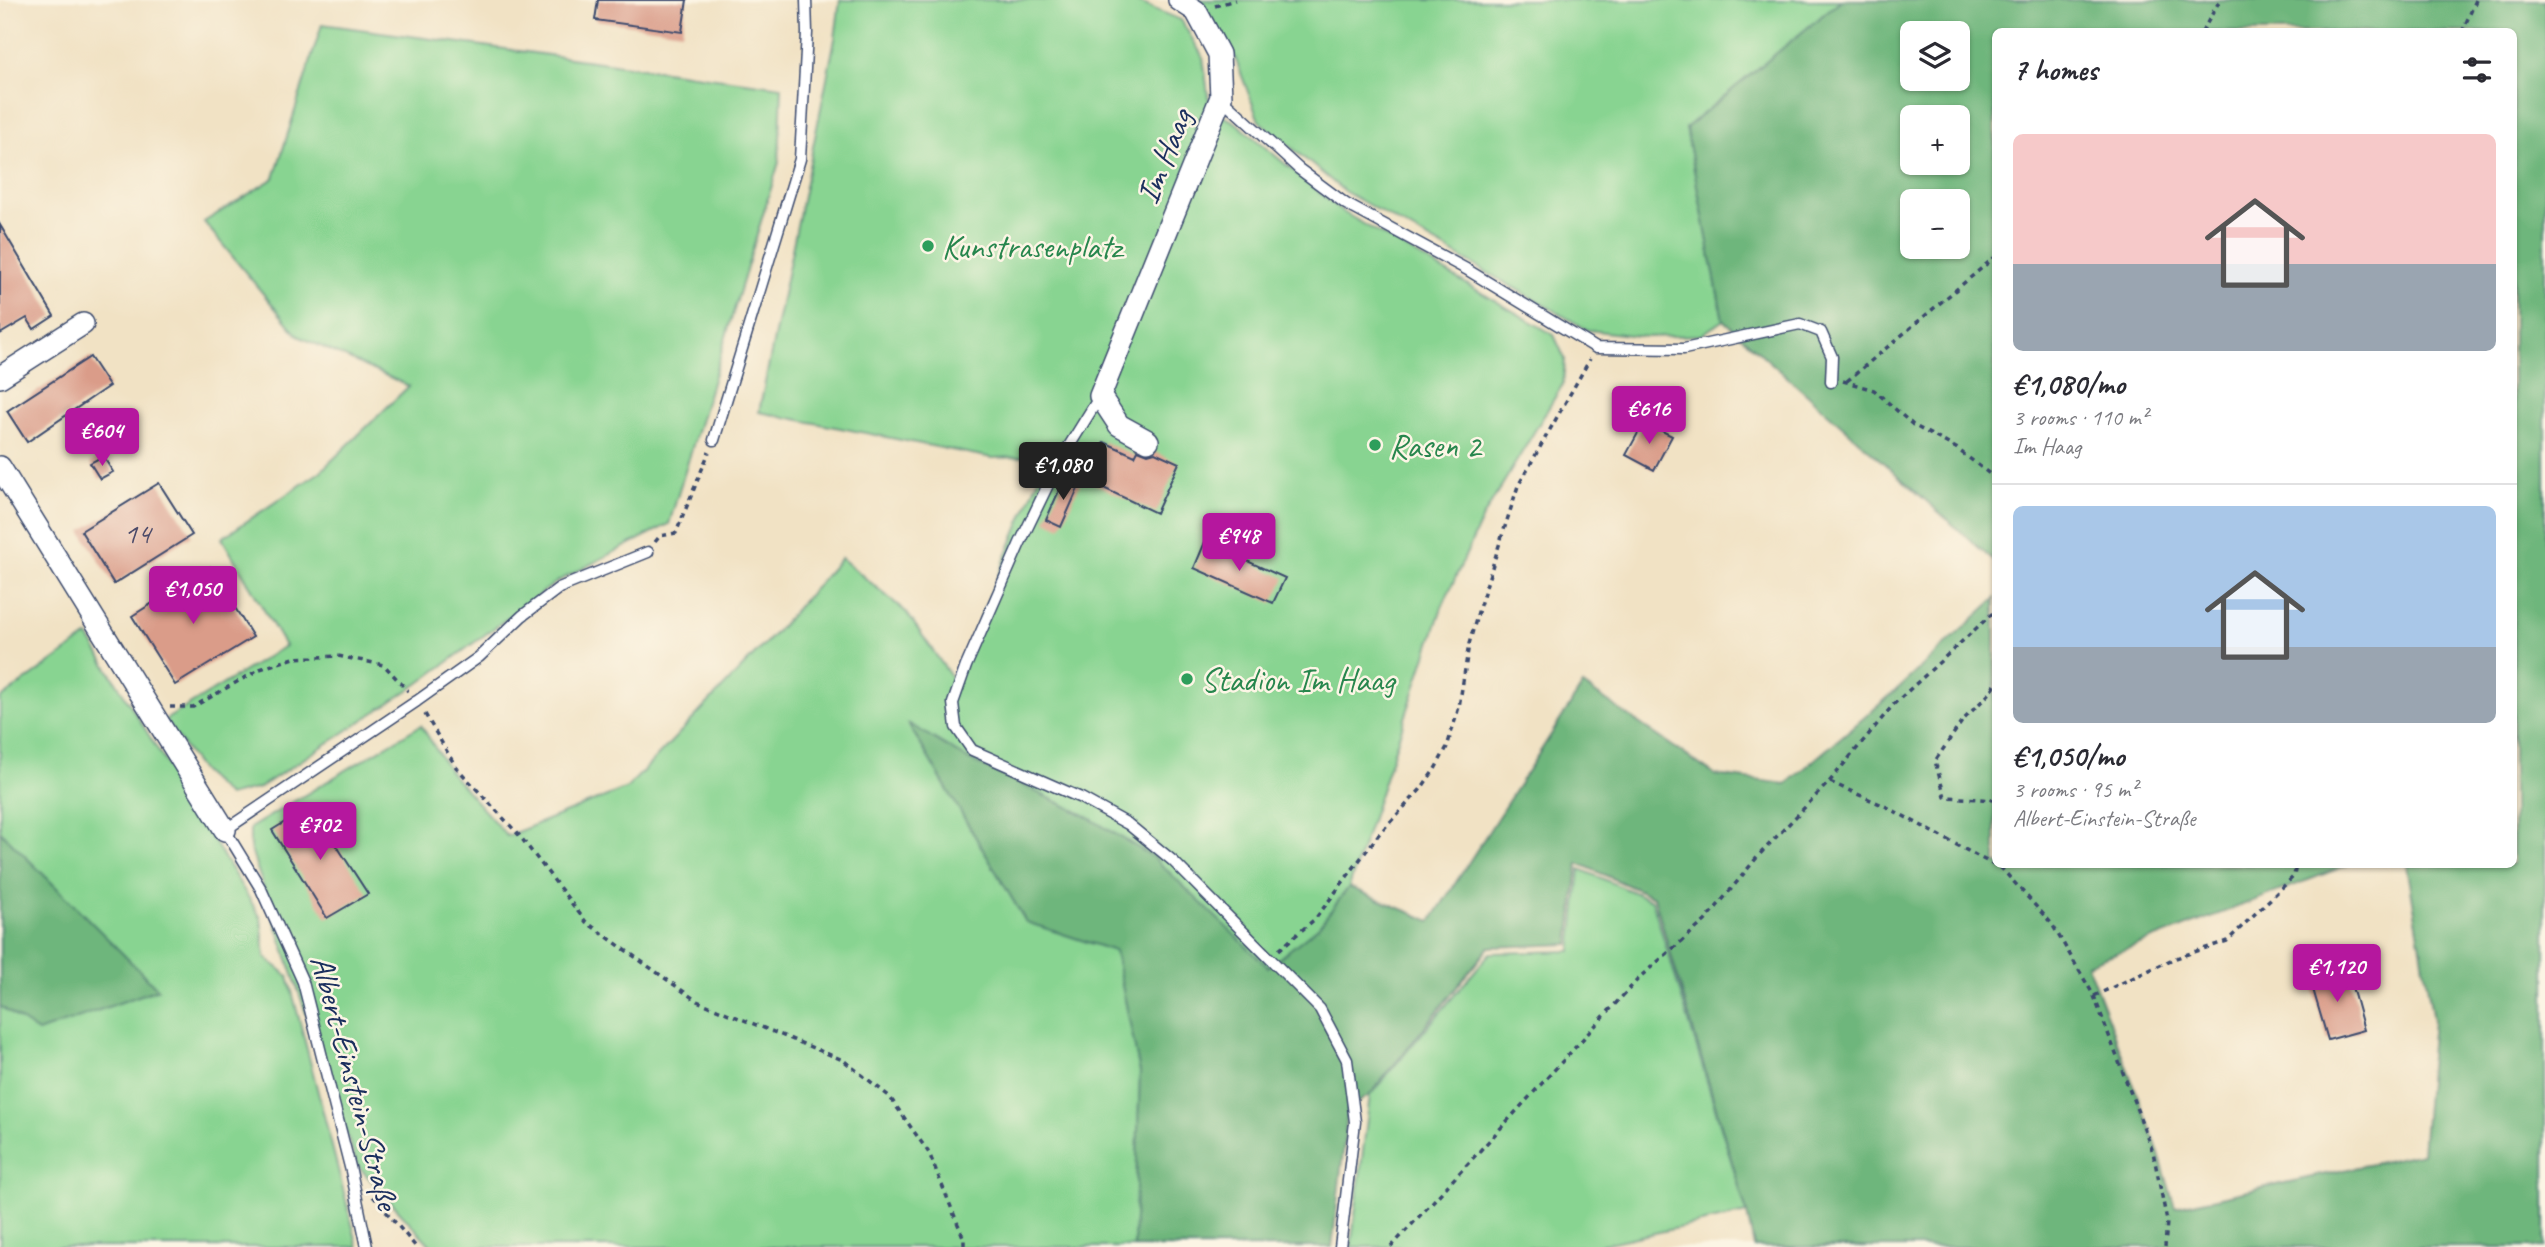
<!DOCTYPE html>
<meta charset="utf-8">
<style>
body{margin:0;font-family:Caveat,sans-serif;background:#f7f7f7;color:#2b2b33;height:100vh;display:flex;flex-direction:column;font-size:26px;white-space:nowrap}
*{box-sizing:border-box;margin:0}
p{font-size:23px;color:#7c7c81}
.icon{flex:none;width:38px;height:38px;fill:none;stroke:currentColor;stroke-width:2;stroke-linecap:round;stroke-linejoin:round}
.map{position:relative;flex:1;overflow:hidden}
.sheet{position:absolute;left:1992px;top:28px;width:525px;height:840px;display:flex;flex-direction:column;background:#fff;border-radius:10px;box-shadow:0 2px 5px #0004}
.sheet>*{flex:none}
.fabs{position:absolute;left:1900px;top:21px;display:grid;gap:14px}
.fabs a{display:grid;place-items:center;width:70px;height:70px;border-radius:10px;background:#fff;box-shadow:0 2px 5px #0004;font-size:35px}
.price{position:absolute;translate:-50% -60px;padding:0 16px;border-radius:7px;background:#b5179e;color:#fff;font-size:23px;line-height:46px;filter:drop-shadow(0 2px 4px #0008)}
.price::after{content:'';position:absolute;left:50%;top:42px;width:21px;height:16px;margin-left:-10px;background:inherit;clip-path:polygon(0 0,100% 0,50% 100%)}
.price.active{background:#222;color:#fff}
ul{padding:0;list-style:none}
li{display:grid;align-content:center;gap:14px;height:371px;padding:0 21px}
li+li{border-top:2px solid #e1e1e2}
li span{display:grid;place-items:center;height:217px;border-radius:10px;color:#555}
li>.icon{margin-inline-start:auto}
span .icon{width:126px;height:126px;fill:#fffc;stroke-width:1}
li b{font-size:30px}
h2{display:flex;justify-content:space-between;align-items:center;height:84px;padding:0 21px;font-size:30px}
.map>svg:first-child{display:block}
.green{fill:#88d491;stroke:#528278;stroke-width:2}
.forest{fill:#6eb67b;stroke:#44726c;stroke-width:2;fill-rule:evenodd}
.building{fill:#da9c89}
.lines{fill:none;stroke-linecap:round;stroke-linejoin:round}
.lane-casing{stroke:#3b4a6d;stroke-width:13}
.street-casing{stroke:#3b4a6d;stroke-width:24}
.path{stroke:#3b4a6d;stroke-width:3.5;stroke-dasharray:5 5;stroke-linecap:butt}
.lane{stroke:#fff;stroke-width:10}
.street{stroke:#fff;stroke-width:21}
.leisure-dot{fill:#2e9e5b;stroke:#fcf5e5;stroke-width:2.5}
.labels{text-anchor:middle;stroke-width:5;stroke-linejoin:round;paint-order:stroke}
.number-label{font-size:30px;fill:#4b4a69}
.street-label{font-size:33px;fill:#1b2f5e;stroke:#fcf5e5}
.leisure-label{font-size:33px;fill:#27864d;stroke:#fcf5e5;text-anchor:start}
</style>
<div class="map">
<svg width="2545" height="1247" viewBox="0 0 2545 1247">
<rect width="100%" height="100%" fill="#fcf5e5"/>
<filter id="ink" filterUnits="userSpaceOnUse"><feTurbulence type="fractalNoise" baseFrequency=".0143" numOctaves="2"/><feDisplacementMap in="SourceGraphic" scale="14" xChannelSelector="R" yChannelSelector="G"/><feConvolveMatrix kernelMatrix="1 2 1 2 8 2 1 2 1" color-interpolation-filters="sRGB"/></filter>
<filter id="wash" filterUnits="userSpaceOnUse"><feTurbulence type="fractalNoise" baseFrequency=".00686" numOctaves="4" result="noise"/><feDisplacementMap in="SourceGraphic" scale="28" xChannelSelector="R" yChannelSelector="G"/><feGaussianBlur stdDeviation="1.57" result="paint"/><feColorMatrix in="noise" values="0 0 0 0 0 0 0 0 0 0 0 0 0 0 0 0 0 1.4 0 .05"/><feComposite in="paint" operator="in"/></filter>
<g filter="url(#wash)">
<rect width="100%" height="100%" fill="#f1e2c4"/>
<g class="green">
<path d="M840,0H1133L1181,20L1203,57L1210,109L1235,122L1343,212L1554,335L1565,359L1563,384L1483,517L1442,607L1349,887L1319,927L1267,968L1153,857L1084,815L968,759L909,725L1026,922L1115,951L1140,1072L1134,1247H432L357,1165L250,847V828L421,725L450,772L507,836L627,788L776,632L841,558L906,612L954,681L1048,456L992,458L759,412L835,39Z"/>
<path d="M1200,0H1841L1686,128L1723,320L1701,335L1647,337L1588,330L1344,191L1259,121L1234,55Z"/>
<path d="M322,24L782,87L779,162L669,524L558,581L418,684L259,788L228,796L202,772L165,720L285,646L222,538L320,472L409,386L298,336L204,222L274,178Z"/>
<path d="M88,636L261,918L265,957L288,976L358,1247H0V1006L38,1032L157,989L0,831V699Z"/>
<path d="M1580,869L1652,900L1747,1213L1590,1247H1351L1370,1095L1490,953L1571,951Z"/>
</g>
<g class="forest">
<path d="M1841,0H2545V1247H1754L1747,1213L1654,897L1578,863L1569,944L1489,947L1370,1095L1348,1109L1332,1247H1134L1140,1072L1115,951L1026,922L908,723L968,759L1084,815L1153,857L1268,967L1318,927L1349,887L1431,921L1583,685L1715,775L1786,784L1893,693L1995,599V864L2348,865L2087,964L2154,1138L2175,1207L2422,1153L2433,1020L2407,865L2513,864V32H1995V562L1723,320L1686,128ZM1913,33H1958V79H1913ZM1913,117H1958V163H1913ZM1913,201H1958V247H1913Z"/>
<path d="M0,831L158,989L38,1032L0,1006Z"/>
</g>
<g id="blocks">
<g class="building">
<path d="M598,0H687L682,32L595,20Z"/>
<path d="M0,225L54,316L34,329L27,318L0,334Z"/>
<path d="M90,357L109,386L27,442L7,411Z"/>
<path d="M1644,422L1672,436L1654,470L1626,455Z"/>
<path d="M1104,442L1135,456L1138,450L1148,454L1155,452L1179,463L1156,513L1095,484L1105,463L1097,459Z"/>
<path d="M103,456L113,472L100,479L90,463Z"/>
<path d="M1065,477L1080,484L1061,527L1046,520Z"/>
<path d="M159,483L192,535L114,584L81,531Z"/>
<path d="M1205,542L1285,578L1273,603L1194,568Z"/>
<path d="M210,567L253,637L175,685L132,616Z"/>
<path d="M311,806L368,894L327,918L272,830Z"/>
<path d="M2347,969L2364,1030L2328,1040L2310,979Z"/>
</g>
</g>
</g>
<g filter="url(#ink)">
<use href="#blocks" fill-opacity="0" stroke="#3b4a6d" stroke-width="2"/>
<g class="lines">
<defs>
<g id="lane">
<path d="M1221,98L1299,169L1346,204L1466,269L1596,348L1684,349L1800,324L1821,332L1832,357L1831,382"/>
<path d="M1100,396L1058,464L1020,543L966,666L953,703L956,727L972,750L1081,798L1128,824L1173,861L1320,1009L1347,1060L1355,1122L1340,1247"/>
<path d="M714,440L800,159L807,33L806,0"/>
<path d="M367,1247L351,1171L303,982L261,889L225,830L417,701L479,657L522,616L559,588L648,552"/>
</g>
<g id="street">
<path d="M0,377L83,324"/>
<path d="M1148,441L1119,425L1100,396L1221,97L1219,54L1196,11L1179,0"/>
<path d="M0,467L225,830"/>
</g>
</defs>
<use href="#lane" class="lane-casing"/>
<use href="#street" class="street-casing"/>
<g class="path">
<path d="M1215,6L1235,0"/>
<path d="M2202,32L2220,0"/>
<path d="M2462,32L2476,0"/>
<path d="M1843,381L1874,390L1913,425L1956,448L1995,478"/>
<path d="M1847,381L1995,257"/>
<path d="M655,542L660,536L676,533L709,452"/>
<path d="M1995,685L1990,693L1963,720L1935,761L1945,797L1995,800"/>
<path d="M170,707H193L260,669L294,658L338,656L384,665L408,691"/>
<path d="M425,714L456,767L519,835L586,922L697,1001L843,1060L889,1096L929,1153L964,1239V1247"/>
<path d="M1830,782L1887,807L2003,870L2052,924L2094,996L2153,1152L2167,1221L2165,1247"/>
<path d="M1279,950L1316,918L1379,834L1420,790L1435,769L1447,747L1459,707L1469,644L1480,605L1518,486L1590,359"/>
<path d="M2094,996L2173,959L2227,941L2294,876L2296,864"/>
<path d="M373,1196L416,1247"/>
<path d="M1391,1247L1641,976L1705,921L1759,855L1829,782L1894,704L1995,611"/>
</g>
<use href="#lane" class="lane"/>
<use href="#street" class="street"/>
</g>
</g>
<g class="leisure-dot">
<circle cx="928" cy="246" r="7"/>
<circle cx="1375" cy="445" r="7"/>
<circle cx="1187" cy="679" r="7"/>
</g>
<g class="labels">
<g class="number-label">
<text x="137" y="543">14</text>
</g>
<g class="street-label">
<text transform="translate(1163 156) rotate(-68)" y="12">Im Haag</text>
<text transform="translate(356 1082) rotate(75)" y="12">Albert-Einstein-Straße</text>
</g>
<g class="leisure-label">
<text x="942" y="258">Kunstrasenplatz</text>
<text x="1389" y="457">Rasen 2</text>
<text x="1201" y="691">Stadion Im Haag</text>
</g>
</g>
</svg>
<div class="fabs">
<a><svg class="icon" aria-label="layers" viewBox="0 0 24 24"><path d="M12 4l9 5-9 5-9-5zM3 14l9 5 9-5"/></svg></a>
<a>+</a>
<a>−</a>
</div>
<b class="price" style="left:1649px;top:446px">€616</b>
<b class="price" style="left:102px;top:468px">€604</b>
<b class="price active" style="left:1063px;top:502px">€1,080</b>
<b class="price" style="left:1239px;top:573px">€948</b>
<b class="price" style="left:193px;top:626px">€1,050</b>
<b class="price" style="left:320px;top:862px">€702</b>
<b class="price" style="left:2337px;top:1004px">€1,120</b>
<section class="sheet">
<h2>7 homes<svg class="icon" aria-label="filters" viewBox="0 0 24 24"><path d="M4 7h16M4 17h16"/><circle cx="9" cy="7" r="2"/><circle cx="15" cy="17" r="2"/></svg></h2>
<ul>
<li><span style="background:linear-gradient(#f6c9c9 60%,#9aa5b1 0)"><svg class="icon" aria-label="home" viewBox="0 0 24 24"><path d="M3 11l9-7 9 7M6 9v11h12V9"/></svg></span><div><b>€1,080/mo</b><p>3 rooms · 110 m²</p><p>Im Haag</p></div></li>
<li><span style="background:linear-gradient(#a9c7e8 65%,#9aa5b1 0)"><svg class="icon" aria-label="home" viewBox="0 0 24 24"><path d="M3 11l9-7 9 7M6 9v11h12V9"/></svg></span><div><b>€1,050/mo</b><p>3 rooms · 95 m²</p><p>Albert-Einstein-Straße</p></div></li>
</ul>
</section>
</div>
